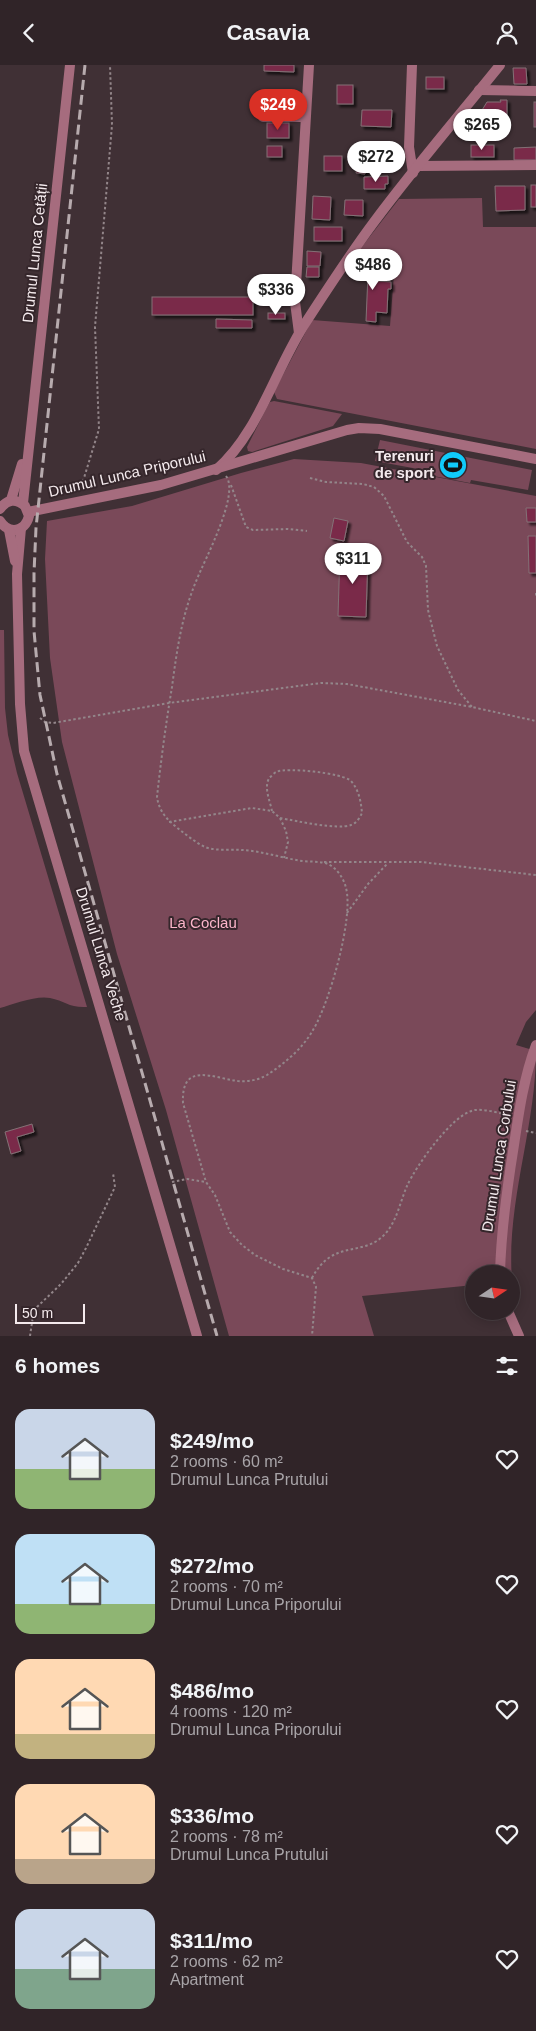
<!DOCTYPE html>
<meta charset="utf-8">
<style>
body{margin:0;font-family:Arial,sans-serif;background:#3c3034;color:#f1f3f6;height:100vh;display:flex;flex-direction:column;font-size:19px;white-space:nowrap}
*{box-sizing:border-box;margin:0}
p{font-size:16px;color:#a8a4a8}
.icon{flex:none;width:28px;height:28px;fill:none;stroke:currentColor;stroke-width:2;stroke-linecap:round;stroke-linejoin:round}
.map{position:relative;height:1271px;overflow:hidden}
.details{display:flex;flex-direction:column;background:#302428;flex:1}
.details>*{flex:none}
.needle{width:32px;rotate:77deg}
.controls{position:absolute;left:465px;top:1200px;display:grid;gap:10px}
.controls a{display:grid;place-items:center;width:55px;height:55px;border-radius:50%;background:#302428;box-shadow:0 2px 12px #0003,0 0 0 1px #4b4145;font-size:25px}
.scale{position:absolute;left:15px;bottom:12px;width:70px;box-sizing:border-box;padding-left:5px;border:2px solid #f4eaed;border-top:0;font-size:14px;line-height:18px;white-space:nowrap;color:#f4eaed;-webkit-text-stroke:4px #35262b;paint-order:stroke}
.price{position:absolute;translate:-50% -42px;padding:0 11px;border-radius:18px;background:#fff;color:#222;font-size:16px;line-height:32px;filter:drop-shadow(0 1px 2px #0008)}
.price::after{content:'';position:absolute;left:50%;top:30px;width:15px;height:11px;margin-left:-8px;background:inherit;clip-path:polygon(0 0,100% 0,50% 100%)}
.price.on{background:#d93025;color:#fff}
ul{padding:0;list-style:none}
li{display:flex;align-items:center;gap:15px;height:125px;padding:0 15px}
li span{display:grid;place-items:center;flex:none;width:140px;height:100px;border-radius:15px;color:#555}
li>.icon{margin-inline-start:auto}
span .icon{width:60px;height:60px;fill:#fffc;stroke-width:1}
li b{font-size:21px}
h2{display:flex;justify-content:space-between;align-items:center;height:60px;padding:0 15px;font-size:21px}
header{display:flex;justify-content:space-between;align-items:center;height:65px;padding:0 15px;background:#302428;font-size:22px;font-weight:800}
.map>svg:first-child{display:block}
.green{fill:#7a4959}
.building{fill:#7a2c4a;stroke:#837176;filter:url(#shadow)}
.lines{fill:none;stroke-linecap:round;stroke-linejoin:round}
.path{stroke:#93868a;stroke-width:2;stroke-dasharray:2.5 2.5;stroke-linecap:butt}
.minor{stroke:#a66c7e;stroke-width:10}
.tertiary{stroke:#a66c7e;stroke-width:10}
.rail{stroke:#b7abae;stroke-width:3;stroke-dasharray:10 5;stroke-linecap:butt}
.labels{text-anchor:middle;stroke-width:4;stroke-linejoin:round;paint-order:stroke}
.street-label{font-size:15px;fill:#f4eaed;stroke:#35262b}
.poi-label{font-size:15px;font-weight:bold;fill:#f4eaed;stroke:#35262b;text-anchor:end}
.park-label{font-size:15px;fill:#fcb5ca;stroke:#35262b}
</style>
<header><svg class="icon" aria-label="back" viewBox="0 0 24 24"><path d="M15 5l-7 7 7 7"/></svg>Casavia<svg class="icon" aria-label="person" viewBox="0 0 24 24"><circle cx="12" cy="8" r="4"/><path d="M4 21q1-7 8-7t8 7"/></svg></header>
<div class="map">
<svg width="536" height="1271" viewBox="0 0 536 1271">
<defs>
<filter id="shadow"><feDropShadow dx="3" dy="3" stdDeviation="1" flood-color="#0009"/></filter>
</defs>
<rect width="100%" height="100%" fill="#403035"/>
<g class="green">
<path d="M482,133L483,162H536V384L277,334L274,327L312,255L390,261L395,196L354,192L399,134Z"/>
<path d="M274,336L342,349L333,361L252,387L248,386L247,382L267,342L270,337Z"/>
<path d="M380,375L532,405L528,425L471,415L470,418L418,408V404L375,396Z"/>
<path d="M294,394L361,398L536,431V945L526,957L516,980L536,986C536,1063 506,1137 512,1216L511,1209H474V1220L362,1231L374,1271H229L166,1045L117,889L62,677L50,593L45,494L47,456L132,441L241,408Z"/>
<path d="M0,565H4L5,643L8,670L17,708L87,942C69,943 65,936 50,933C37,930 13,939 0,943Z"/>
</g>
<g class="building">
<path d="M264,0H294V7L264,6Z"/>
<path d="M513,3H526L527,19H514Z"/>
<rect x="426" y="12" width="18" height="12"/>
<rect x="337" y="20" width="16" height="19"/>
<path d="M270,28L290,29L289,44H274V38H270Z"/>
<path d="M500,35H507V50H479L487,37H501Z"/>
<rect x="534" y="37" width="2" height="25"/>
<path d="M362,45H392L391,62L361,61Z"/>
<rect x="267" y="58" width="22" height="15"/>
<rect x="471" y="80" width="23" height="12"/>
<rect x="267" y="81" width="15" height="11"/>
<path d="M536,82V95H514V83Z"/>
<path d="M358,87L366,88L365,109L356,108Z"/>
<rect x="324" y="91" width="18" height="15"/>
<path d="M388,111V119H385V124H364V112Z"/>
<rect x="531" y="120" width="5" height="22"/>
<path d="M495,121H525V145L496,146Z"/>
<path d="M313,131L331,132L330,155L312,154Z"/>
<path d="M345,135H363V151L344,150Z"/>
<rect x="314" y="162" width="28" height="14"/>
<path d="M307,186L321,187L320,201H307Z"/>
<path d="M350,198L372,199L371,205L379,206L378,216L391,217V224H388L387,248L376,247V257L366,256L368,209L349,208Z"/>
<path d="M307,202H319V212H306Z"/>
<rect x="152" y="232" width="101" height="18"/>
<rect x="268" y="248" width="17" height="6"/>
<path d="M216,254L252,255V263H216Z"/>
<path d="M526,443H536V457H527Z"/>
<path d="M334,453L348,456L344,476L330,473Z"/>
<path d="M528,471H536V508H529Z"/>
<path d="M340,487L368,488L366,552L338,551Z"/>
<path d="M32,1059L34,1067L17,1072L21,1086L11,1089L5,1067Z"/>
</g>
<g class="lines">
<g class="path">
<path d="M226,411C240,429 205,494 197,514C182,549 177,584 172,622C166,658 161,695 157,732C160,752 174,760 189,772C195,776 201,781 208,783C219,786 231,784 242,785C262,786 282,793 302,796C311,797 320,796 328,799C337,803 344,814 346,823C354,853 329,939 313,965C303,983 284,999 267,1010C258,1015 248,1017 238,1016C213,1013 181,996 183,1038L206,1117L215,1130L230,1167L242,1180L255,1190L283,1204L312,1213L316,1222L312,1271"/>
<path d="M310,413L326,417L363,419L374,422L384,431L407,477L422,492L426,501L428,545L437,581L458,625L472,642"/>
<path d="M231,420L246,462L253,465L288,464L307,466"/>
<path d="M80,426L99,364L95,262L112,60L110,0"/>
<path d="M536,528V532"/>
<path d="M40,653L45,657L53,658L169,638L321,618L347,619L472,642L536,656"/>
<path d="M272,746C270,736 263,721 270,712C271,712 275,707 276,707C286,702 343,708 351,716C359,725 361,737 362,748C360,752 357,758 351,760C337,765 297,756 280,753"/>
<path d="M169,757L252,743L272,746L280,753L286,766L288,777L284,793"/>
<path d="M324,797H421L536,810"/>
<path d="M347,848L368,819L388,798"/>
<path d="M526,1066L536,1068"/>
<path d="M172,1117L187,1114L206,1117"/>
<path d="M312,1213C333,1173 363,1193 385,1169C397,1156 400,1137 407,1121C416,1101 453,1048 475,1045C486,1044 498,1048 509,1050"/>
<path d="M30,1271L33,1251L37,1242L61,1219L78,1198L86,1183L115,1122L113,1108"/>
</g>
<g class="minor">
<path d="M412,0L409,82L413,108"/>
<path d="M479,25L536,26"/>
<path d="M263,52H305"/>
<path d="M419,101L536,100"/>
<path d="M299,268L295,237L309,0"/>
<path d="M216,405C259,368 275,304 306,257C328,223 350,189 374,157C414,103 458,52 500,0"/>
<path d="M500,1209C501,1165 507,1123 514,1080C519,1046 524,1012 536,980"/>
<path d="M508,1246L519,1271"/>
</g>
<g class="tertiary">
<path d="M11,435L22,399"/>
<path d="M23,438L70,0"/>
<path d="M0,444C7,434 16,433 25,441L29,451C25,467 9,470 0,456"/>
<path d="M28,447L161,420L347,365L359,363L380,364L536,394"/>
<path d="M21,463L17,509L20,639L24,686L197,1271"/>
<path d="M9,465L15,496"/>
</g>
<path class="rail" d="M85,0L36,463L34,508V566L40,630L57,709L217,1271"/>
</g>
<defs>
<symbol id="stadium-disc" viewBox="-11 -11 22 22"><circle r="9.5" fill="#10cafa" stroke="#35262b"/><path d="M0-5a6.5 5 0 1 0 0 10a6.5 5 0 1 0 0-10ZM-3.5-1.8h7v3.6h-7Z" fill="#111"/></symbol>
</defs>
<g fill-rule="evenodd">
<use href="#stadium-disc" x="437" y="384" width="32" height="32"/>
</g>
<g class="labels">
<g class="street-label">
<text transform="translate(35 188) rotate(-84)" y="5">Drumul Lunca Cetății</text>
<text transform="translate(127 409) rotate(-13)" y="5">Drumul Lunca Priporului</text>
<text transform="translate(101 889) rotate(73)" y="5">Drumul Lunca Veche</text>
<text transform="translate(499 1091) rotate(-81)" y="5">Drumul Lunca Corbului</text>
</g>
<g class="poi-label">
<text x="434" y="396">Terenuri<tspan x="434" dy="17">de sport</tspan></text>
</g>
<g class="park-label">
<text x="203" y="863">La Coclau</text>
</g>
</g>
</svg>
<div class="controls">
<a><svg class="needle" viewBox="-14 -14 28 28"><path d="M0-13l5 13h-10z" fill="#e53935"/><path d="M0 13l5-13h-10z" fill="#a8a4a8"/></svg></a>
</div>
<div class="scale">50 m</div>
<b class="price on" style="left:278px;top:66px">$249</b>
<b class="price" style="left:482px;top:86px">$265</b>
<b class="price" style="left:376px;top:118px">$272</b>
<b class="price" style="left:373px;top:226px">$486</b>
<b class="price" style="left:276px;top:251px">$336</b>
<b class="price" style="left:353px;top:520px">$311</b>
</div>
<section class="details">
<h2>6 homes<svg class="icon" aria-label="filters" viewBox="0 0 24 24"><path d="M4 7h16M4 17h16"/><circle cx="9" cy="7" r="2"/><circle cx="15" cy="17" r="2"/></svg></h2>
<ul>
<li><span style="background:linear-gradient(#c9d6e8 60%,#8fb573 0)"><svg class="icon" aria-label="home" viewBox="0 0 24 24"><path d="M3 11l9-7 9 7M6 9v11h12V9"/></svg></span><div><b>$249/mo</b><p>2 rooms · 60 m²</p><p>Drumul Lunca Prutului</p></div><svg class="icon" aria-label="heart" viewBox="0 0 24 24"><path d="M12 20l-8-8c-3-5 5-10 8-4 3-6 11-1 8 4z"/></svg></li>
<li><span style="background:linear-gradient(#bfe0f5 70%,#8fb573 0)"><svg class="icon" aria-label="home" viewBox="0 0 24 24"><path d="M3 11l9-7 9 7M6 9v11h12V9"/></svg></span><div><b>$272/mo</b><p>2 rooms · 70 m²</p><p>Drumul Lunca Priporului</p></div><svg class="icon" aria-label="heart" viewBox="0 0 24 24"><path d="M12 20l-8-8c-3-5 5-10 8-4 3-6 11-1 8 4z"/></svg></li>
<li><span style="background:linear-gradient(#ffd9b3 75%,#c2b280 0)"><svg class="icon" aria-label="home" viewBox="0 0 24 24"><path d="M3 11l9-7 9 7M6 9v11h12V9"/></svg></span><div><b>$486/mo</b><p>4 rooms · 120 m²</p><p>Drumul Lunca Priporului</p></div><svg class="icon" aria-label="heart" viewBox="0 0 24 24"><path d="M12 20l-8-8c-3-5 5-10 8-4 3-6 11-1 8 4z"/></svg></li>
<li><span style="background:linear-gradient(#ffd9b3 75%,#b9a48a 0)"><svg class="icon" aria-label="home" viewBox="0 0 24 24"><path d="M3 11l9-7 9 7M6 9v11h12V9"/></svg></span><div><b>$336/mo</b><p>2 rooms · 78 m²</p><p>Drumul Lunca Prutului</p></div><svg class="icon" aria-label="heart" viewBox="0 0 24 24"><path d="M12 20l-8-8c-3-5 5-10 8-4 3-6 11-1 8 4z"/></svg></li>
<li><span style="background:linear-gradient(#c9d6e8 60%,#7fa58c 0)"><svg class="icon" aria-label="home" viewBox="0 0 24 24"><path d="M3 11l9-7 9 7M6 9v11h12V9"/></svg></span><div><b>$311/mo</b><p>2 rooms · 62 m²</p><p>Apartment</p></div><svg class="icon" aria-label="heart" viewBox="0 0 24 24"><path d="M12 20l-8-8c-3-5 5-10 8-4 3-6 11-1 8 4z"/></svg></li>
</ul>
</section>
